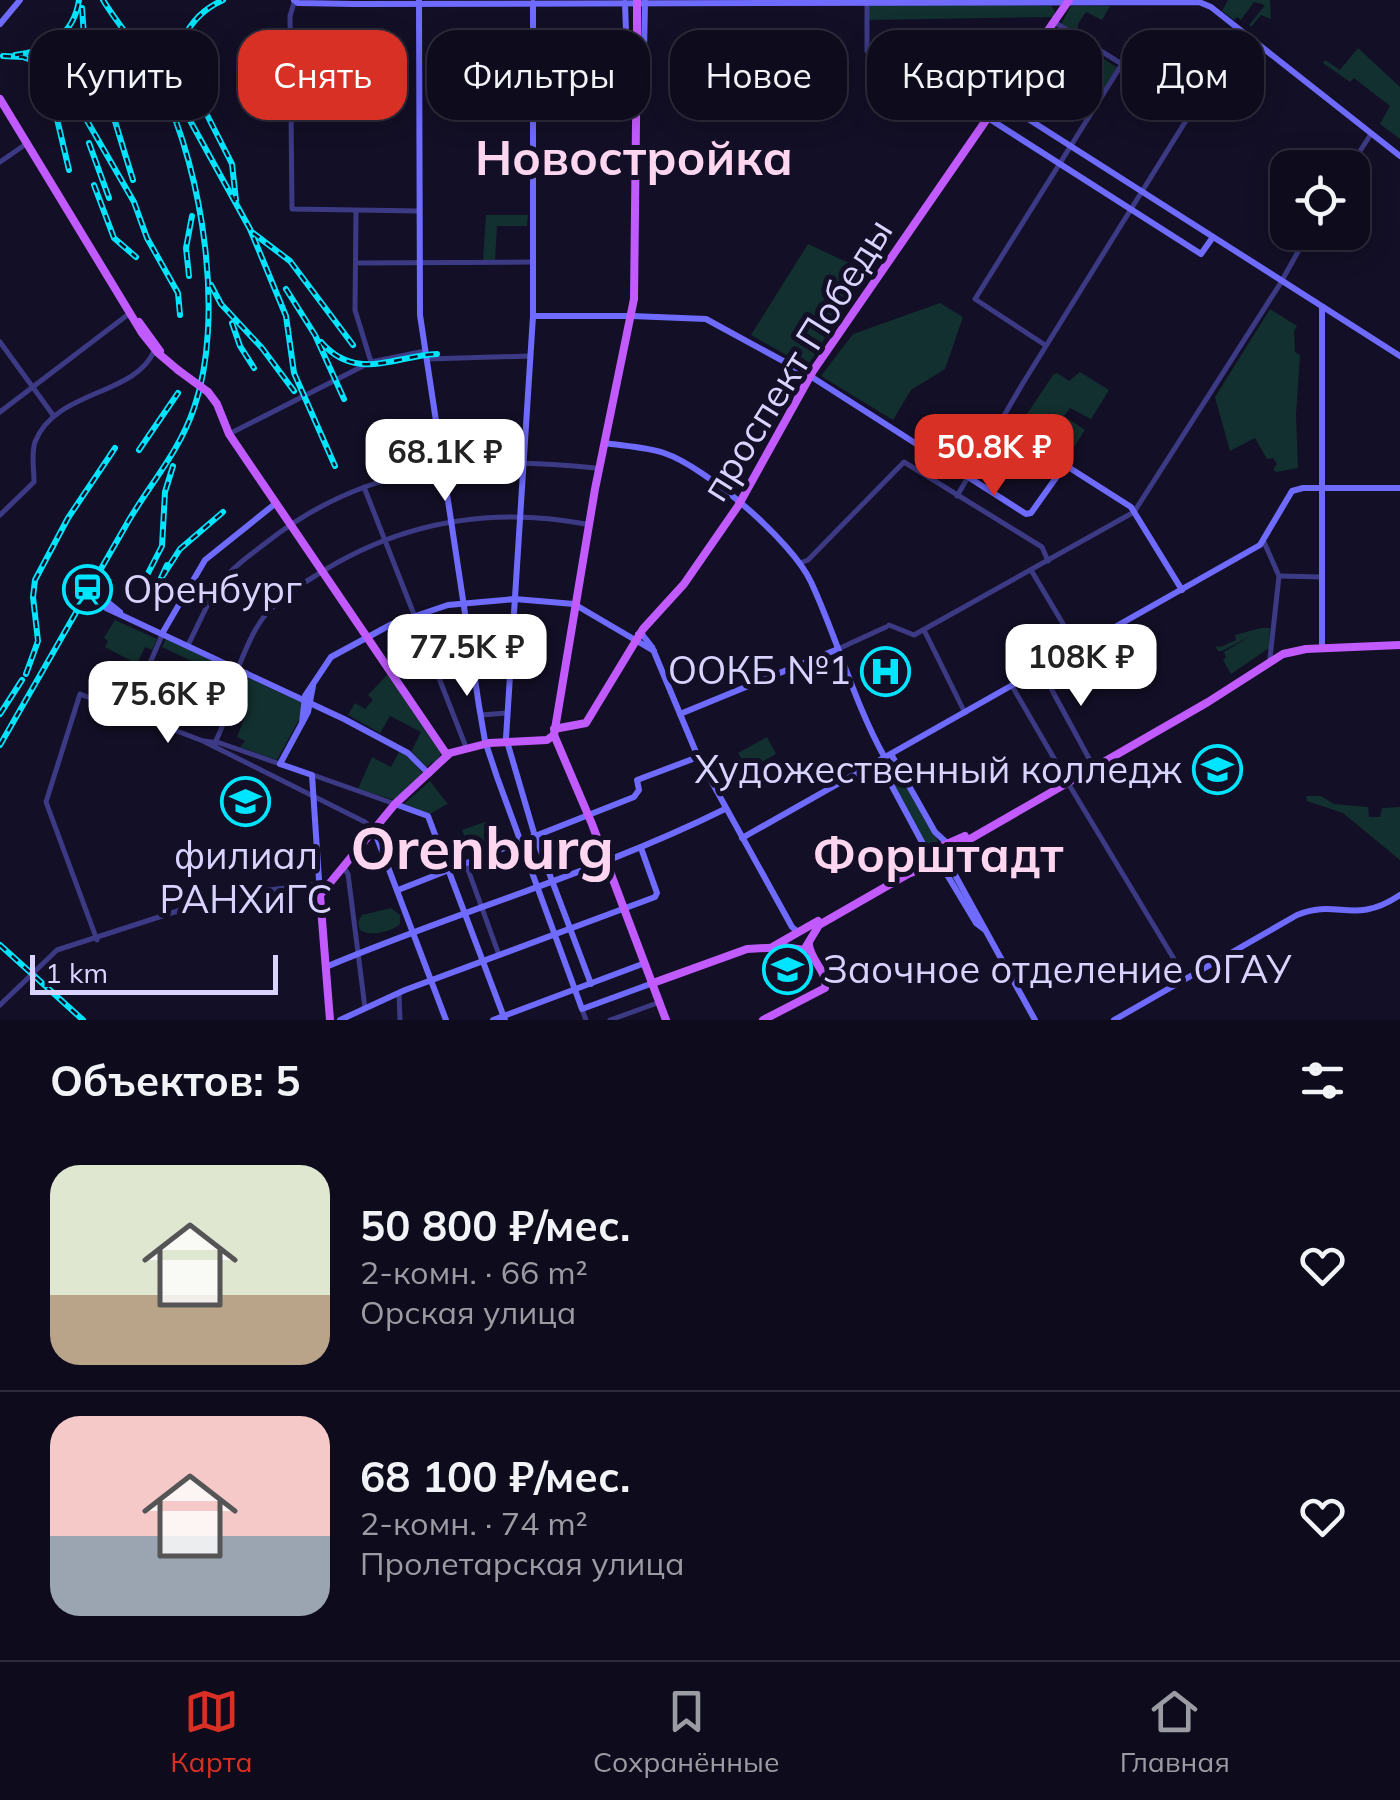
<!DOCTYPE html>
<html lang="ru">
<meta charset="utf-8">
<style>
body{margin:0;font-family:Mulish,sans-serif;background:#1c1929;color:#f1f3f6;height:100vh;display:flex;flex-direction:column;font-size:38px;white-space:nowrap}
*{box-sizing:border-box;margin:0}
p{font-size:32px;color:#9b9ba3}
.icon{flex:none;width:55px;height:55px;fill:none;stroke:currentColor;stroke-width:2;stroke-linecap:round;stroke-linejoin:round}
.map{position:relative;height:1020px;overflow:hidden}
.details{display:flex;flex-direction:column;background:#0e0b1c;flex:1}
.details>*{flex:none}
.top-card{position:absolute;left:30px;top:30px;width:1340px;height:90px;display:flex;gap:20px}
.controls{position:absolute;left:1270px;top:150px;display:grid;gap:20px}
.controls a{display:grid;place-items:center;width:100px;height:100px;border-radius:20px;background:#0e0b1c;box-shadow:0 5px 25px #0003,0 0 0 2px #2e2b3b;font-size:50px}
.scale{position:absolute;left:30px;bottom:25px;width:248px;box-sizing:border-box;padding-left:10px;border:5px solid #d9d4ff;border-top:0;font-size:28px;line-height:35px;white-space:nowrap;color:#d9d4ff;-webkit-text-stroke:8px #130f26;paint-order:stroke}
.price{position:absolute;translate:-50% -85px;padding:0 22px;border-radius:20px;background:#fff;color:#222;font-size:32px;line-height:65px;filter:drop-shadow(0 2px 5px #0008)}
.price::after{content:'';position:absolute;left:50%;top:60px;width:30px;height:22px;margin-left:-15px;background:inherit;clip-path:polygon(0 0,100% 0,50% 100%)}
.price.active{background:#d93025;color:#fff}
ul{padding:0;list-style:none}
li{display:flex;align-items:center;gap:30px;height:250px;padding:0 50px}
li+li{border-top:2px solid #2e2b3b}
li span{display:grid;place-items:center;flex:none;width:280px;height:200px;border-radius:30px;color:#555}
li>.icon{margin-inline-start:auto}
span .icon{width:120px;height:120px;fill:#fffc;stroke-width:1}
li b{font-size:42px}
h2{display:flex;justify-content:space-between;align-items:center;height:120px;padding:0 50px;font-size:42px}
.chip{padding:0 35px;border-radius:30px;background:#0e0b1c;box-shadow:0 5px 25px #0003,0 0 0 2px #2e2b3b;font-size:35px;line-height:90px}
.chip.active{background:#d93025;color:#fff}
.tab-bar{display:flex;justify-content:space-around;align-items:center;height:140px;border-top:2px solid #2e2b3b;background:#0e0b1c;font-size:28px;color:#9b9ba3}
.tab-bar a{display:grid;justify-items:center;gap:5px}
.tab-bar .active{color:#d93025}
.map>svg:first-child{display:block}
.green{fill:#12302f}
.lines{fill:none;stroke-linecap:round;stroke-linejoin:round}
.tertiary{stroke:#3d3a85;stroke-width:5}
.secondary{stroke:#6f6bff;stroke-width:6}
.primary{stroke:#c25bff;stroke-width:8}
.rail-casing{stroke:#00e5ff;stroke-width:6}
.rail{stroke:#130f26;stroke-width:2.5;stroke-dasharray:8;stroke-linecap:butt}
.primary-bridge{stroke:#c25bff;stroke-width:8}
.labels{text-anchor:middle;stroke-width:10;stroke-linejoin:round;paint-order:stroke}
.street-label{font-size:38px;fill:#d9d4ff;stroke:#130f26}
.poi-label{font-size:38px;fill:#d9d4ff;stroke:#130f26;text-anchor:start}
.district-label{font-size:48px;font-weight:bold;fill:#ffd6f0;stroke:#130f26}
.town-label{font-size:58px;font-weight:bold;fill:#ffd6f0;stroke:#130f26}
</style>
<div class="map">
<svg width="1400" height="1020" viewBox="0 0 1400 1020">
<rect width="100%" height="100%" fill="#130f26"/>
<g class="green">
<path d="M1228,0H1270L1271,19L1261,15L1251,27L1249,25L1265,5L1254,2L1241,20L1237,17L1234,20L1222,11Z"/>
<path d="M869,4L1051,6L1055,11L1054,17L869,20Z"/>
<path d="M1071,6H1110L1102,20L1086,12L1078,24L1077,33L1061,24Z"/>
<path d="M1059,26L1070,33L1043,75L1028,66L1051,32H1059Z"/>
<path d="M1358,48L1400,87V139L1380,124L1390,106L1354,78L1350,82L1323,63L1325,60L1340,70Z"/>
<path d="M1071,49L1081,56L1085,51L1091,55L1093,52L1118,68L1086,118L1037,86L1060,52L1066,56Z"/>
<path d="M486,215H528L527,226H497L495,261L483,260Z"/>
<path d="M808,244L866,271L807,367L751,335Z"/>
<path d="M940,303L963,317L945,369L911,390L893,420L821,376L853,334Z"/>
<path d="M1270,309L1297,326L1294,331L1295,352L1300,355L1296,415L1298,468L1276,472L1273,469L1277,464L1273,458L1267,459L1255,438L1230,451L1215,397Z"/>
<path d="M1080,372L1109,390L1091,419L1070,408L1064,416L1085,430L1072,450L1023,420L1053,375L1057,373L1069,381Z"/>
<path d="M115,620L157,639L152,650L145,647L137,664L105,647L108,641L104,638Z"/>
<path d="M1261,628H1270L1269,648L1231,674L1223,660L1226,657L1224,652L1251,636L1222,651H1218L1215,646L1220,647L1236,640L1235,635Z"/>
<path d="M167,637L240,671V684L162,647Z"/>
<path d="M388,674L442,752L434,765L432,762L427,767L411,752L421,732L390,716L380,733L348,715L355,703L365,709L373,700L368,695Z"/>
<path d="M249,678L301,702V716L277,760L240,747L245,741L237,737L245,716L233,710Z"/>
<path d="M767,737L776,754L732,779L728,772L744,763L738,753Z"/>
<path d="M399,752L408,756L424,775L394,800L358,789L372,757L391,767Z"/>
<path d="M894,761L938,841L927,848L882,767Z"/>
<path d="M430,781L450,807L447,804L430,814L404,804Z"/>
<path d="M1306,796H1321L1334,804L1368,807L1369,817H1380L1382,808L1400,807V860L1343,813L1307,801Z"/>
<path d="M485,822L493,845L471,855L462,830Z"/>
<path d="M391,908L400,915V924C391,932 371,937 360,930L358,922L362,915Z"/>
</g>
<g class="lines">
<g class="tertiary">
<path d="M867,1V51L885,52L992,113"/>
<path d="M294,3L290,16L292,209L420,211"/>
<path d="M1054,22L1193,108"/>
<path d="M0,162L26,144"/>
<path d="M1349,168L1371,134"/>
<path d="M356,211L355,310L371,362"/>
<path d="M356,263L533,262"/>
<path d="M0,342L53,415"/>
<path d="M1045,345L975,299L1122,64"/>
<path d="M427,359L531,356"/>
<path d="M0,412L130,313"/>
<path d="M229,434L371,362L425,351"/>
<path d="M364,487L466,747"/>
<path d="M957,496L1023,383L1241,32"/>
<path d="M0,515L34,482C34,469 31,454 35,442C55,390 135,396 154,351"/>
<path d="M1264,542L1279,576L1270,658"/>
<path d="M800,563L808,560L904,462L1042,547L1048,561"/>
<path d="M1031,570L1078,649"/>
<path d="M1280,576L1322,577"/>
<path d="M889,625L914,635L1134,512L1280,284L1309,232"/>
<path d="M924,630L965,713"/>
<path d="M188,645C200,622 209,597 226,577C237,563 253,553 267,542C366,464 475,455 596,468"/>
<path d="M838,649L886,627"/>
<path d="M238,668C246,649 253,630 266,614C280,598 297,587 315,576C397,523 489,506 586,524"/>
<path d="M1041,670L1092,764"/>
<path d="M1012,686L1066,779"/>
<path d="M129,712L162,635"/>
<path d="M481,715L507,713"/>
<path d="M205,742L365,822L374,830"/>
<path d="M215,743L246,672"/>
<path d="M313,775L395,804"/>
<path d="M1068,783L1186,979"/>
<path d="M466,864L499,955"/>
<path d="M344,868L348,874L365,1008"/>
<path d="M97,940L46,802L80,694L203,741L220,743L280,764"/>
<path d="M399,993L400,1020"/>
<path d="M0,1005L57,950L227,895L318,884"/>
<path d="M582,1009L586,1020"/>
<path d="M610,1020L660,1002"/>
</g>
<g class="secondary">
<path d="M294,0L298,3L355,4L1199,2L1211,7L1400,156"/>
<path d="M419,1L420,315L479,706L485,741L497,777L582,1009L653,983"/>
<path d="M533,3V316L506,738L534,833L591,984"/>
<path d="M625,3L627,60L632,70"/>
<path d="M0,24L20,0"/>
<path d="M637,70L644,52L645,2"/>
<path d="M1000,101L1400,356"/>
<path d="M988,118L1201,254L1213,237"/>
<path d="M533,316H628"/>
<path d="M632,316L706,319L807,374L1026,514L1031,513L1065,465L1131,507L1182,590"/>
<path d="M604,443C624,446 646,447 664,453C706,467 793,542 811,582C838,640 854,703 885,758"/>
<path d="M120,612L109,603L106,608L344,719L408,753L429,774"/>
<path d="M163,632L205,560L276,503"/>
<path d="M638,634L641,633L652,647L698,757L792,927L798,932"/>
<path d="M1322,646V307"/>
<path d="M313,686L308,712L280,764L312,775L320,895"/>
<path d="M680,714L838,649"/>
<path d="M302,723L305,696L331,657L392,624L448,605L515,599L574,604L654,651"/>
<path d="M891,754L935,832L947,843"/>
<path d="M879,762L923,844L924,857"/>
<path d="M395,804L428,816L505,1020"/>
<path d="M374,830L446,1020"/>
<path d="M742,838L1260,545L1292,491L1303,488H1400"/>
<path d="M953,853L949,864L1035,1020"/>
<path d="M930,866L943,868L976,923L984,929"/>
<path d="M398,890L634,797L639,790L637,780L698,757"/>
<path d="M326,967C458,911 596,873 725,809"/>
<path d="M340,1020L405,990L655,897L657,893L641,848"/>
<path d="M493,1020L645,963"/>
<path d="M1114,1020L1297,915C1338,898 1354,926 1400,895"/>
</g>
<g class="primary">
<path d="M0,99L142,333L158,353L178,370"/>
<path d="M139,322L160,351"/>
<path d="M208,392L217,404L229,434L447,755"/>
<path d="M554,729L586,723L643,629L684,584L738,506L813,371L1069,0"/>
<path d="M554,735L595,489L634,299L637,35"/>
<path d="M554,735L592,824L666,1020"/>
<path d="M913,867L938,848L965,836"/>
<path d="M774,946L818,921"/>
<path d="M653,983L747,949L784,947L804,950L819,925L908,874L940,861L963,843L1208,702L1283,654L1306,649L1400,645"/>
<path d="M330,1020L320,895L395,804L450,753L489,743L547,740L554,735"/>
<path d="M763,1020L825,988C828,972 811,961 809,945"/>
</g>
<defs>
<g id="rail">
<path d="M82,8L86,63"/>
<path d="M15,55C48,51 74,34 79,0"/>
<path d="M3,56L23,57L42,64L71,93L134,202L147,238L178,293L180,315"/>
<path d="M98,66L133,180"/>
<path d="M38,70L50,89L69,170"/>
<path d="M177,97L250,229L286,316L294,373L335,466"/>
<path d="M203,107L232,164L236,200"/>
<path d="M185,110C167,67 179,20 223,0"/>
<path d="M89,143L109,198"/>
<path d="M94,185L114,238L136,257"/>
<path d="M253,233L290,261L353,345"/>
<path d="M189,276L186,248L192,216"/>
<path d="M211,285L221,304L262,348L294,391"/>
<path d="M286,289L315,335L344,399"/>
<path d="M232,323L240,346L254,368"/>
<path d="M321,342C356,382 394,356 437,354"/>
<path d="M139,450L178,393"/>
<path d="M162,577L180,549L223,512"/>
<path d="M144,581L162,546L165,492L173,466"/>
<path d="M156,608L157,587L167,565"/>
<path d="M26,674L38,641L33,597L35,580L68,518L115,448"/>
<path d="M0,714L22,680"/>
<path d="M0,745C43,670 86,595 129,520C151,483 180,450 194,408C225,319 203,173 162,88C147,56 121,30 103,0"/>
<path d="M0,945L83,1020"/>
</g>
</defs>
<use href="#rail" class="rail-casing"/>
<use href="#rail" class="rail"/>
<g class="primary-bridge">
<path d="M637,35V0"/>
<path d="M178,370L208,392"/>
</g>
</g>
<defs>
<symbol id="station-ring" viewBox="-11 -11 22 22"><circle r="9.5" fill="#130f26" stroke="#00e5ff" stroke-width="1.5"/><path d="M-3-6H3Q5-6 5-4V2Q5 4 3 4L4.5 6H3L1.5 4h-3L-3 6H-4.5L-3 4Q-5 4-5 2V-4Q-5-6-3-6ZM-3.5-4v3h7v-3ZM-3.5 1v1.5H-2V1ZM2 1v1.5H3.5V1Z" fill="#00e5ff"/></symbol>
<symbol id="hospital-ring" viewBox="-11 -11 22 22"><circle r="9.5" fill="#130f26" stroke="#00e5ff" stroke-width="1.5"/><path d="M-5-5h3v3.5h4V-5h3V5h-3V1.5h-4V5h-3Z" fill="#00e5ff"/></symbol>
<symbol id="university-ring" viewBox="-11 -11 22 22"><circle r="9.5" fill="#130f26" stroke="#00e5ff" stroke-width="1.5"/><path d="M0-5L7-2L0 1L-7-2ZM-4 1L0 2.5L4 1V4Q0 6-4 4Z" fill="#00e5ff"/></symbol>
</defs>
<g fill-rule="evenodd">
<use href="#station-ring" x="60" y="562" width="55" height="55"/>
<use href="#hospital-ring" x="858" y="644" width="55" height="55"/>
<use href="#university-ring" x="1190" y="742" width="55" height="55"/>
<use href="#university-ring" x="218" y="774" width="55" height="55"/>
<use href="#university-ring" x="760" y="942" width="55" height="55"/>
</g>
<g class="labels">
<g class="street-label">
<text transform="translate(797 360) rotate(-58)" y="13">проспект Победы</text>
</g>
<g class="poi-label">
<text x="123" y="603">Оренбург</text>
<text x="851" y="684" text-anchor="end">ООКБ №1</text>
<text x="1182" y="783" text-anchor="end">Художественный колледж</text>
<text x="246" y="869" text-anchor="middle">филиал<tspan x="246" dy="44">РАНХиГС</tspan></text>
<text x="823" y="983">Заочное отделение ОГАУ</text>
</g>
<g class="district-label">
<text x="634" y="175">Новостройка</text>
<text x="938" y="872">Форштадт</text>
</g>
<g class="town-label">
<text x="482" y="869">Orenburg</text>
</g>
</g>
</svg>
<div class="controls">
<a><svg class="icon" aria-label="locate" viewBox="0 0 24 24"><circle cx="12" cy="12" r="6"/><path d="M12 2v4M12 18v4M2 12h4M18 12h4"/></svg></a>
</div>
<div class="scale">1 km</div>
<b class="price active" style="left:994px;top:499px">50.8K ₽</b>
<b class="price" style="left:445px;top:504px">68.1K ₽</b>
<b class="price" style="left:467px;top:699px">77.5K ₽</b>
<b class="price" style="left:1081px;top:709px">108K ₽</b>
<b class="price" style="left:168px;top:746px">75.6K ₽</b>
<div class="top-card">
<a class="chip">Купить</a>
<a class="chip active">Снять</a>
<a class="chip">Фильтры</a>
<a class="chip">Новое</a>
<a class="chip">Квартира</a>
<a class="chip">Дом</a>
</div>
</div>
<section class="details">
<h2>Объектов: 5<svg class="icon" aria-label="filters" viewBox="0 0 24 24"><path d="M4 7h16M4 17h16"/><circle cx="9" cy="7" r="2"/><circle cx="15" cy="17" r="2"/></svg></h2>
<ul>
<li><span style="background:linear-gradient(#dfe7d0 65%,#b9a48a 0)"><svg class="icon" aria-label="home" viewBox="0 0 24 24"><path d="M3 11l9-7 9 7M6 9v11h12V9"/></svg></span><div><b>50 800 ₽/мес.</b><p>2-комн. · 66 m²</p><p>Орская улица</p></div><svg class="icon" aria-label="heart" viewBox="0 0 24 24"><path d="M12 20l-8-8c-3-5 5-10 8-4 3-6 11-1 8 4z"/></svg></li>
<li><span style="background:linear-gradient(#f6c9c9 60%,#9aa5b1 0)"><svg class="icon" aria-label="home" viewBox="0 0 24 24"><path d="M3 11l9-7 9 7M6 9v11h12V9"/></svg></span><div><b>68 100 ₽/мес.</b><p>2-комн. · 74 m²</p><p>Пролетарская улица</p></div><svg class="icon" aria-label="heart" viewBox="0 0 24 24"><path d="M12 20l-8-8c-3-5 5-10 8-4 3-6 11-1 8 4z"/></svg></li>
</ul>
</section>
<nav class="tab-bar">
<a class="active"><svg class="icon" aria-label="map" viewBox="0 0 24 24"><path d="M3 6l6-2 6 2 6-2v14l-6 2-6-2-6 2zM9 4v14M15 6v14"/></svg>Карта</a>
<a><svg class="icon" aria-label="saved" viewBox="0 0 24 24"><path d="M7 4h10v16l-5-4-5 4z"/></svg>Сохранённые</a>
<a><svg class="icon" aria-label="home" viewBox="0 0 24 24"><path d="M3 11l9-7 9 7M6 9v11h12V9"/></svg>Главная</a>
</nav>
